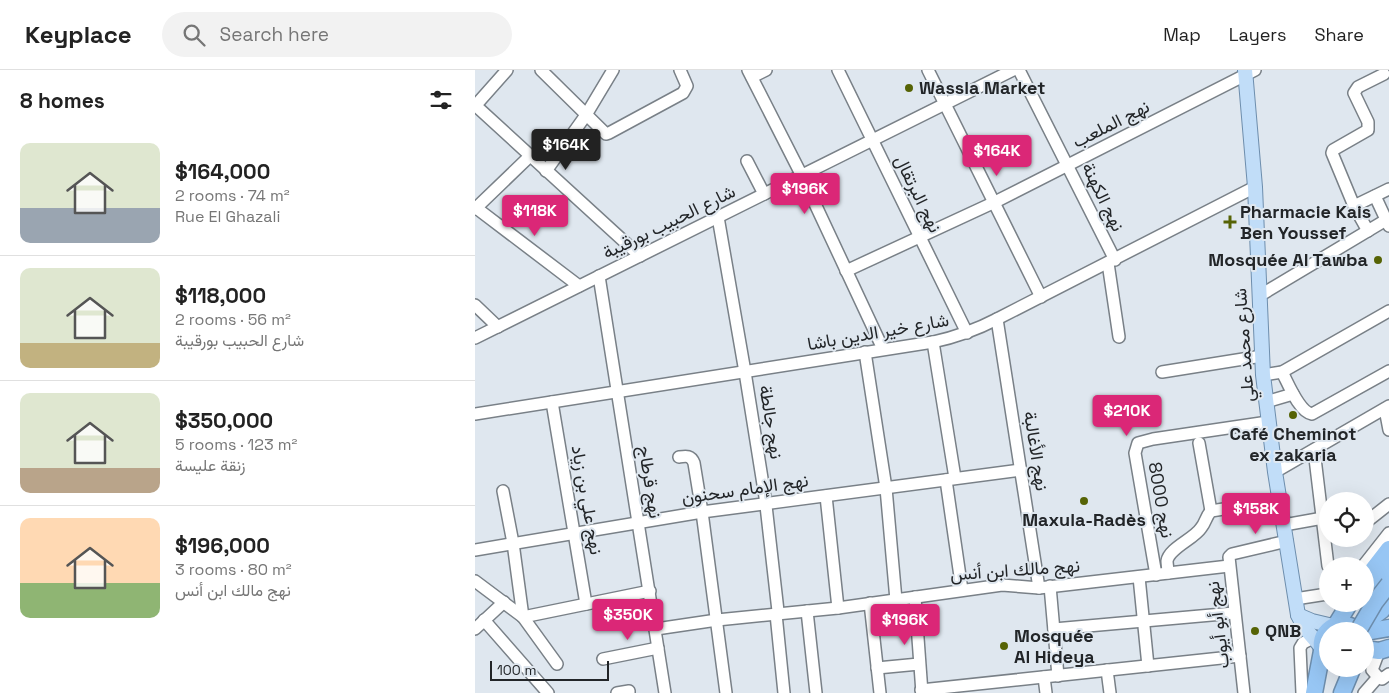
<!DOCTYPE html>
<meta charset="utf-8">
<style>
body{margin:0;font-family:"Space Grotesk",Vazirmatn,sans-serif;background:#f2f2f2;color:#222;height:100vh;display:flex;flex-direction:column;font-size:19px;white-space:nowrap}
*{box-sizing:border-box;margin:0}
p{font-size:16px;color:#767676}
.icon{flex:none;width:28px;height:28px;fill:none;stroke:currentColor;stroke-width:2;stroke-linecap:round;stroke-linejoin:round}
.map{position:relative;flex:1;overflow:hidden}
.panel{display:flex;flex-direction:column;background:#fff;width:475px}
.panel>*{flex:none}
.buttons{position:absolute;left:844px;top:422px;display:grid;gap:10px}
.buttons a{display:grid;place-items:center;width:55px;height:55px;border-radius:50%;background:#fff;box-shadow:0 5px 20px #0002;font-size:25px}
.scale{position:absolute;left:15px;bottom:12px;width:119px;box-sizing:border-box;padding-left:5px;border:2px solid #222528;border-top:0;font-size:14px;line-height:18px;white-space:nowrap;color:#222528;-webkit-text-stroke:4px #dfe7ef;paint-order:stroke}
.price{position:absolute;translate:-50% -42px;padding:0 11px;border-radius:5px;background:#db2777;color:#fff;font-size:16px;line-height:32px;filter:drop-shadow(0 1px 2px #0008)}
.price::after{content:'';position:absolute;left:50%;top:30px;width:15px;height:11px;margin-left:-8px;background:inherit;clip-path:polygon(0 0,100% 0,50% 100%)}
.price.current{background:#222;color:#fff}
ul{padding:0;list-style:none}
li{display:flex;align-items:center;gap:15px;height:125px;padding:0 20px}
li+li{border-top:1px solid #e0e0e0}
li span{display:grid;place-items:center;flex:none;width:140px;height:100px;border-radius:10px;color:#555}
li>.icon{margin-inline-start:auto}
span .icon{width:60px;height:60px;fill:#fffc;stroke-width:1}
li b{font-size:21px}
h2{display:flex;justify-content:space-between;align-items:center;height:60px;padding:0 20px;font-size:21px}
header{display:flex;align-items:center;gap:30px;box-sizing:border-box;height:70px;padding:0 25px;background:#fff;border-bottom:1px solid #e0e0e0}
header strong{font-size:24px}
nav{display:flex;gap:28px;margin-inline-start:auto;font-size:18px}
.search{width:350px;height:45px;background:#f2f2f2;display:flex;align-items:center;gap:12px;box-sizing:border-box;padding:0 18px;border-radius:28px;color:#767676;font-size:19px}
main{display:flex;flex:1;min-height:0}
.map>svg:first-child{display:block}
.lines{fill:none;stroke-linecap:round;stroke-linejoin:round}
.minor-casing{stroke:#798087;stroke-width:14}
.major-casing{stroke:#6e8ead;stroke-width:16}
.highway-casing{stroke:#6e8ead;stroke-width:19}
.minor{stroke:#fff;stroke-width:11}
.major{stroke:#c1ddf8;stroke-width:14}
.highway{stroke:#97c6f4;stroke-width:16}
.highway-bridge-casing{stroke:#6e8ead;stroke-width:19;stroke-linecap:butt}
.highway-bridge{stroke:#97c6f4;stroke-width:16}
.poi-dot{fill:#566305;stroke:#dfe7ef;stroke-width:2}
.labels{text-anchor:middle;stroke-width:4;stroke-linejoin:round;paint-order:stroke}
.poi-label{font-size:18px;font-weight:bold;fill:#222528;stroke:#dfe7ef;text-anchor:start}
.street-label{font-size:18px;fill:#222528;stroke:#dfe7ef}
</style>
<header>
<strong>Keyplace</strong>
<div class="search"><svg class="icon" aria-label="search" viewBox="0 0 24 24"><circle cx="10" cy="10" r="6"/><path d="M15 15l6 6"/></svg>Search here</div>
<nav><a>Map</a><a>Layers</a><a>Share</a></nav>
</header>
<main>
<section class="panel">
<h2>8 homes<svg class="icon" aria-label="filters" viewBox="0 0 24 24"><path d="M4 7h16M4 17h16"/><circle cx="9" cy="7" r="2"/><circle cx="15" cy="17" r="2"/></svg></h2>
<ul>
<li><span style="background:linear-gradient(#dfe7d0 65%,#9aa5b1 0)"><svg class="icon" aria-label="home" viewBox="0 0 24 24"><path d="M3 11l9-7 9 7M6 9v11h12V9"/></svg></span><div><b>$164,000</b><p>2 rooms · 74 m²</p><p>Rue El Ghazali</p></div></li>
<li><span style="background:linear-gradient(#dfe7d0 75%,#c2b280 0)"><svg class="icon" aria-label="home" viewBox="0 0 24 24"><path d="M3 11l9-7 9 7M6 9v11h12V9"/></svg></span><div><b>$118,000</b><p>2 rooms · 56 m²</p><p>شارع الحبيب بورقيبة</p></div></li>
<li><span style="background:linear-gradient(#dfe7d0 75%,#b9a48a 0)"><svg class="icon" aria-label="home" viewBox="0 0 24 24"><path d="M3 11l9-7 9 7M6 9v11h12V9"/></svg></span><div><b>$350,000</b><p>5 rooms · 123 m²</p><p>زنقة عليسة</p></div></li>
<li><span style="background:linear-gradient(#ffd9b3 65%,#8fb573 0)"><svg class="icon" aria-label="home" viewBox="0 0 24 24"><path d="M3 11l9-7 9 7M6 9v11h12V9"/></svg></span><div><b>$196,000</b><p>3 rooms · 80 m²</p><p>نهج مالك ابن أنس</p></div></li>
</ul>
</section>
<div class="map">
<svg width="914" height="623" viewBox="0 0 914 623">
<rect width="100%" height="100%" fill="#dfe7ef"/>
<g class="lines">
<defs>
<g id="minor">
<path d="M66,0L131,64L134,63L208,23L212,16L205,0"/>
<path d="M273,0L327,106L408,279"/>
<path d="M363,0L492,263"/>
<path d="M453,0L566,227"/>
<path d="M544,0L640,190"/>
<path d="M277,7L291,0"/>
<path d="M0,35L165,186"/>
<path d="M0,36L32,0"/>
<path d="M272,91L289,124"/>
<path d="M71,101L111,45L138,0"/>
<path d="M900,126L914,156"/>
<path d="M879,136L914,119"/>
<path d="M0,137L104,216"/>
<path d="M0,139L55,86"/>
<path d="M243,147L270,302L290,427L303,541L301,544L309,623"/>
<path d="M893,161L879,136L857,83L858,80L893,60V52L879,23L883,17L909,4"/>
<path d="M633,193L644,267"/>
<path d="M371,201L520,132L780,0"/>
<path d="M124,206L190,623"/>
<path d="M784,226L911,150"/>
<path d="M0,235L23,257"/>
<path d="M522,249L564,518"/>
<path d="M0,268L538,0"/>
<path d="M458,272L480,408"/>
<path d="M390,282L411,418L421,530"/>
<path d="M687,302L787,286"/>
<path d="M807,302C813,313 824,342 837,344L914,301"/>
<path d="M788,305L807,302L914,241"/>
<path d="M77,332L111,534"/>
<path d="M791,332L818,324"/>
<path d="M910,339L914,360"/>
<path d="M0,344L458,272C481,267 501,260 522,249L780,117"/>
<path d="M724,373L736,441"/>
<path d="M839,380L853,496"/>
<path d="M204,387C211,386 216,385 219,393L227,442L251,623"/>
<path d="M800,402L914,336"/>
<path d="M471,410L487,520"/>
<path d="M28,421L38,473L48,547"/>
<path d="M351,426L363,538"/>
<path d="M890,453L914,434"/>
<path d="M809,455L848,448L852,452"/>
<path d="M0,480L227,442L546,400"/>
<path d="M888,496L914,463"/>
<path d="M693,503C693,499 692,494 692,491C694,478 719,469 726,458C731,452 731,446 736,441L805,430"/>
<path d="M681,505L660,383L663,373L678,369L793,352"/>
<path d="M664,507L673,596"/>
<path d="M0,511L48,547L82,594"/>
<path d="M575,516L583,606"/>
<path d="M440,527L447,623"/>
<path d="M820,529L852,524"/>
<path d="M395,533L405,623"/>
<path d="M332,541L341,623"/>
<path d="M48,547L175,521"/>
<path d="M9,550L73,623"/>
<path d="M0,559L29,532"/>
<path d="M181,559L242,550L363,538L527,515L564,518L754,496"/>
<path d="M579,559L759,543"/>
<path d="M904,581L897,600L903,607L907,609L914,604"/>
<path d="M128,589L183,578"/>
<path d="M402,598L444,594"/>
<path d="M632,600L635,623"/>
<path d="M569,607L571,623"/>
<path d="M446,620L765,586"/>
<path d="M142,623L154,621V623"/>
<path d="M769,623L754,487L757,484L812,471"/>
<path d="M827,623L825,578L828,573L838,568"/>
<path d="M889,623L903,607"/>
</g>
<g id="major">
<path d="M770,0L780,117L788,305L800,402L823,545L829,557L847,578"/>
<path d="M823,545L837,551L858,556"/>
</g>
<g id="highway">
<path d="M890,510L914,479"/>
<path d="M890,528L914,498"/>
<path d="M861,555L874,534"/>
<path d="M887,555L907,540L914,530"/>
<path d="M890,562L914,558"/>
<path d="M890,579L904,581L914,578"/>
<path d="M852,589C835,568 862,542 883,561"/>
<path d="M839,623L847,581"/>
<path d="M867,623L877,599"/>
</g>
</defs>
<use href="#minor" class="minor-casing"/>
<use href="#major" class="major-casing"/>
<use href="#highway" class="highway-casing"/>
<use href="#minor" class="minor"/>
<use href="#major" class="major"/>
<use href="#highway" class="highway"/>
<defs>
<path id="highway-bridge" d="M883,561L900,532L914,514"/>
</defs>
<use href="#highway-bridge" class="highway-bridge-casing"/>
<use href="#highway-bridge" class="highway-bridge"/>
</g>
<g class="poi-dot">
<circle cx="434" cy="18" r="5"/>
<path d="M752.5 144.5h5v5h5v5h-5v5h-5v-5h-5v-5h5z"/>
<circle cx="903" cy="190" r="5"/>
<circle cx="818" cy="345" r="5"/>
<circle cx="609" cy="431" r="5"/>
<circle cx="780" cy="561" r="5"/>
<circle cx="529" cy="576" r="5"/>
</g>
<g class="labels">
<g class="poi-label">
<text x="444" y="24">Wassla Market</text>
<text x="765" y="148">Pharmacie Kais<tspan x="765" dy="21">Ben Youssef</tspan></text>
<text x="893" y="196" text-anchor="end">Mosquée Al Tawba</text>
<text x="818" y="370" text-anchor="middle">Café Cheminot<tspan x="818" dy="21">ex zakaria</tspan></text>
<text x="609" y="456" text-anchor="middle">Maxula-Radès</text>
<text x="790" y="567">QNB</text>
<text x="539" y="572">Mosquée<tspan x="539" dy="21">Al Hideya</tspan></text>
</g>
<g class="street-label">
<text transform="translate(636 54) rotate(-27)" y="6">نهج الملعب</text>
<text transform="translate(443 124) rotate(64)" y="6">نهج البرتقال</text>
<text transform="translate(628 127) rotate(64)" y="6">نهج الكهنة</text>
<text transform="translate(194 152) rotate(-26)" y="6">شارع الحبيب بورقيبة</text>
<text transform="translate(403 262) rotate(-10)" y="6">شارع خير الدين باشا</text>
<text transform="translate(769 275) rotate(-94)" y="6">شارع محمد علي</text>
<text transform="translate(296 352) rotate(81)" y="6">نهج جالطة</text>
<text transform="translate(561 381) rotate(81)" y="6">نهج الأغالبة</text>
<text transform="translate(175 412) rotate(81)" y="6">نهج قرطاج</text>
<text transform="translate(270 419) rotate(-8)" y="6">نهج الإمام سحنون</text>
<text transform="translate(112 430) rotate(80)" y="6">نهج علي بن زياد</text>
<text transform="translate(686 430) rotate(80)" y="6">نهج 8000</text>
<text transform="translate(540 500) rotate(-4)" y="6">نهج مالك ابن أنس</text>
<text transform="translate(743 555) rotate(-97)" y="6">نهج أبو أيوب</text>
</g>
</g>
</svg>
<div class="buttons">
<a><svg class="icon" aria-label="locate" viewBox="0 0 24 24"><circle cx="12" cy="12" r="6"/><path d="M12 2v4M12 18v4M2 12h4M18 12h4"/></svg></a>
<a>+</a>
<a>−</a>
</div>
<div class="scale">100 m</div>
<b class="price current" style="left:91px;top:101px">$164K</b>
<b class="price" style="left:522px;top:107px">$164K</b>
<b class="price" style="left:330px;top:145px">$196K</b>
<b class="price" style="left:60px;top:167px">$118K</b>
<b class="price" style="left:652px;top:367px">$210K</b>
<b class="price" style="left:781px;top:465px">$158K</b>
<b class="price" style="left:153px;top:571px">$350K</b>
<b class="price" style="left:430px;top:576px">$196K</b>
</div>
</main>
